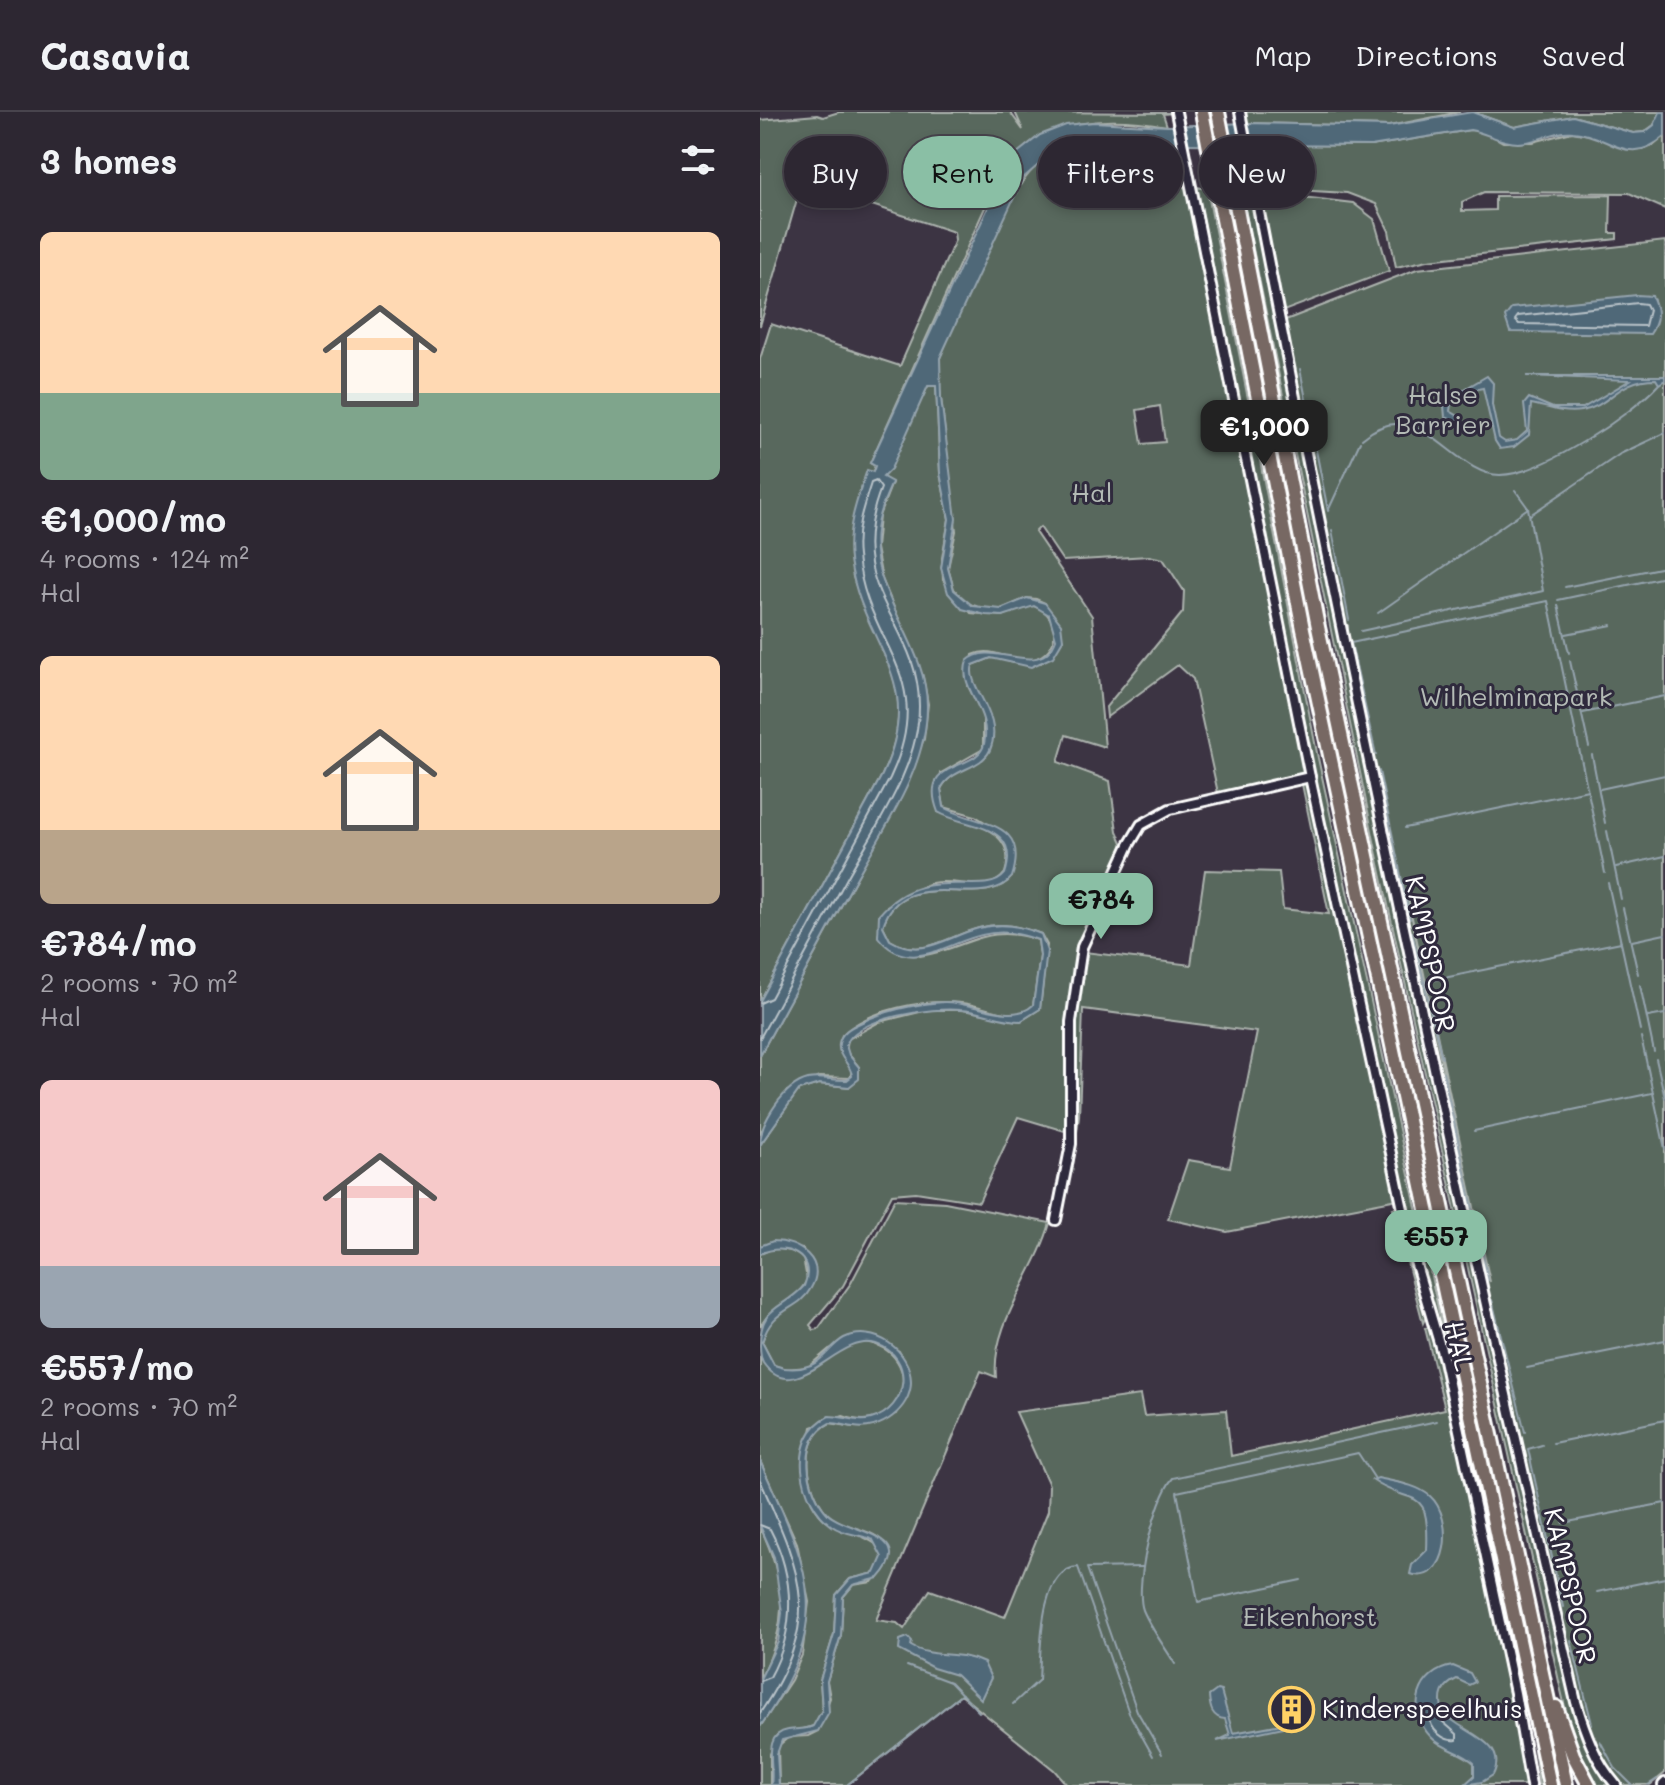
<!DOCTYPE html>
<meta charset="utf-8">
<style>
body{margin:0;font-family:Mali,sans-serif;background:#39333e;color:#f1f3f6;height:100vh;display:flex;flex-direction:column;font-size:30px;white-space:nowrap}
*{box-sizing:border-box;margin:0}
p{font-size:26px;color:#a7a5ac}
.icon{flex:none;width:44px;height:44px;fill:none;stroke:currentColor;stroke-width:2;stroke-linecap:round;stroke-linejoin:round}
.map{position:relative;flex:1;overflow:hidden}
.side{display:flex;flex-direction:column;background:#2d2732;width:760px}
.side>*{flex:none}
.guide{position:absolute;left:24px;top:24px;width:760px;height:72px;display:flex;gap:16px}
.price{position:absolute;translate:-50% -68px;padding:0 18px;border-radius:16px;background:#8abfa5;color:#111;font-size:26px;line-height:52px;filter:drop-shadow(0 2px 4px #0008)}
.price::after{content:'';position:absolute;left:50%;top:48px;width:24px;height:18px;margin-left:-12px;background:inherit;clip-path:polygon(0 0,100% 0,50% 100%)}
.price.current{background:#222;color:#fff}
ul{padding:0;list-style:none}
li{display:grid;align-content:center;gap:16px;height:424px;padding:0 40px}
li span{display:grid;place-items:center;height:248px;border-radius:12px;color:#555}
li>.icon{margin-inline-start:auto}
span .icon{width:144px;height:144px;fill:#fffc;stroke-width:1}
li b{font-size:34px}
h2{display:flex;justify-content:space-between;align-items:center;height:96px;padding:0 40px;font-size:34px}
.tag{padding:0 28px;border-radius:36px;background:#2d2732;box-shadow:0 4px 12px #0003,0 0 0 2px #48444d;font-size:28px;line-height:72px}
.tag.current{background:#8abfa5;color:#111}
header{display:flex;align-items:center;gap:48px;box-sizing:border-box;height:112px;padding:0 40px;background:#2d2732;border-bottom:2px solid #48444d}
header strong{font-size:38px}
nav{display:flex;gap:44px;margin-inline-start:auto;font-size:28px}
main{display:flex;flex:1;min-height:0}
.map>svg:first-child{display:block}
.green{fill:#59675d;stroke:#acb3ae;stroke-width:2;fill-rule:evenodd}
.water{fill:#4f6878;stroke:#95a4ae;stroke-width:2}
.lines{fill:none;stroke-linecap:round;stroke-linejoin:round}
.shore{stroke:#b9c3c9;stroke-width:2}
.stream{stroke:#95a4ae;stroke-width:2}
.minor-casing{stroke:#fff;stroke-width:14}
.highway-casing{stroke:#fff;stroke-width:18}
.minor{stroke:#2f2a3d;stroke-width:8}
.highway{stroke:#776864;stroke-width:12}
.labels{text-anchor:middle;stroke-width:6;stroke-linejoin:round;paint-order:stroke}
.park-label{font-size:26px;fill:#b4bbb6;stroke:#2f2a3d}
.street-label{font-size:26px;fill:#fff;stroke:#2f2a3d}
.poi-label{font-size:26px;fill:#fff;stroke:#2f2a3d;text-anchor:start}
</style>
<header>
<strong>Casavia</strong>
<nav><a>Map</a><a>Directions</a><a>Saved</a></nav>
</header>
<main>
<section class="side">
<h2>3 homes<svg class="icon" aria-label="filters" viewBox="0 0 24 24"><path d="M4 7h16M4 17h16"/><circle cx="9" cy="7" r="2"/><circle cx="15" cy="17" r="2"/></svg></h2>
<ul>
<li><span style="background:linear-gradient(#ffd9b3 65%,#7fa58c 0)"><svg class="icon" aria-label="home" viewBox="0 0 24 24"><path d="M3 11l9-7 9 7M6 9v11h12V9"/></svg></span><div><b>€1,000/mo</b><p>4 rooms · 124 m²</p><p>Hal</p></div></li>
<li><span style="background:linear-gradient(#ffd9b3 70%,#b9a48a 0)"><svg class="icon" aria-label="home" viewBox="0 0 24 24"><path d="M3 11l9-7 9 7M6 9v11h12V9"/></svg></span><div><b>€784/mo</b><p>2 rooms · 70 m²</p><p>Hal</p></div></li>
<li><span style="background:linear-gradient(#f6c9c9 75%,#9aa5b1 0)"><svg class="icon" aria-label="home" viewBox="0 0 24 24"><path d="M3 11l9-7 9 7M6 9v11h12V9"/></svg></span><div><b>€557/mo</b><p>2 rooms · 70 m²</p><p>Hal</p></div></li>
</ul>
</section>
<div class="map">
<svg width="905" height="1673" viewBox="0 0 905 1673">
<rect width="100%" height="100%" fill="#3c3443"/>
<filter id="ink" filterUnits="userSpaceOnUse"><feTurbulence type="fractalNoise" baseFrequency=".0125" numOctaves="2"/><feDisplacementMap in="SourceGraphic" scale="16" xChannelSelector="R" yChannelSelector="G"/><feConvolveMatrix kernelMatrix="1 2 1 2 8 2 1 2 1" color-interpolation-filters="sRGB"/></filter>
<g filter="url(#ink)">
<g class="green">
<path d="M79,0H250L263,18L255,0L413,1L403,2L407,14C341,2 270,6 236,71L110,351L115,354L112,361L108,359C95,396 86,426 93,465C117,543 163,577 122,663L0,889V247L11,212L140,254L195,128L194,120L42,70L0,214V8L57,3L63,5Z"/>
<path d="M483,0H700L629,14L485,11Z"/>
<path d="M712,0H900L894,13L884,20L873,21L813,4L754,15Z"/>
<path d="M710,18L725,20L743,30H773L812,20L893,34L905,24V97L869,81L724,80L702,90V99L735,98V84L851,83L850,121H857V127L668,148L636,155L629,119L616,92L587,81L519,77L518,72L496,73L494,55L505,45L492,44L489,32L611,34Z"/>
<path d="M352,29L411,32L413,41L383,38V42L423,48L424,51L393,57L370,51L364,56L363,63L371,70L429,75L546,660L458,681L433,567L418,553L347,605L346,595L423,500L424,479L403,447L389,444L303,449L280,415L275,420L332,504L345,635L306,623L298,650L350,669L357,719L364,735L321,833L313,875L308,1020L258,1005L219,1090L156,1080L132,1082L83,1174L50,1213L54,1218L58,1217L91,1171L135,1087L185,1090L290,1111C276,1162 231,1211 236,1265L221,1259L116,1508L137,1511L144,1517L170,1478L245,1505L288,1399L289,1373L256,1300L380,1283L384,1304L466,1298L471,1344L685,1297L665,1216H669L683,1257L768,1673H307L294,1658L201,1583L87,1673H19L18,1634L29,1625L48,1624L58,1619L70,1586L67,1569L81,1523L83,1485L93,1473L112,1470L129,1446C125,1411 85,1422 66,1400C46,1376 38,1327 70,1311L94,1315L136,1302L149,1258L139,1239L105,1223L69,1237L48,1255L25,1257L14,1253L2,1230L8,1213L25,1196L44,1185L54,1169L43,1137L0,1134V1033L39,978L59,972L89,975L99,955L86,939L88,927L119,910L168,898H203L261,909L280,897L287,833L281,822C260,814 241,810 219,816C187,824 163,848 130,828L123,814C142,750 224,801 252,765L249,725L215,704L184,695L181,677C192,654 225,656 231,632C239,605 203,578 213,553L231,546L281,551L303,528L285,491L276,487L267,486L241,497H226L206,491L194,477L188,456L196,419L180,277V246C204,192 242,71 292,41C310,30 331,30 352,29ZM400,294L405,330L382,332L377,298Z"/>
<path d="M437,75L447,77L558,646L700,1297L771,1600L783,1673H779L769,1600L657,1147L556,677Z"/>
<path d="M481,78L491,79L648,854L817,1606L835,1648L852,1673H836C817,1641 808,1610 800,1574L615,734Z"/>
<path d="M499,80L593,91L614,107L629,159L521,200Z"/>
<path d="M905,129V1661L890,1673H859L840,1647L823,1606L739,1248L587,535L588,514L583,516L523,209L657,157ZM648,787L730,1170L708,1080Z"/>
<path d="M168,274H176L180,361L189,407L182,446L183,468L211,501L243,504L268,493C301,497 304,542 270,548C249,551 234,533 213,543L208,574L223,603V637L181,661L178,700C209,710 259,718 245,761C228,784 196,765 172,771C157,775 141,787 127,794L118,824L160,844C208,837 225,810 278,828L280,844L273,894C254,912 224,893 201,891C164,887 109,897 82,923C77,937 83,947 92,958L90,966L59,965L27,979L0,1021V943L142,682L164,627L168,592L163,565L122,467L116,436L119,404L132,371L123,365Z"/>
<path d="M548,671L638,1087L467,1120L408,1107L428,1048L470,1055L497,920L323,897L319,1004L312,1061L314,914L325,840L431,853L445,758L519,760L523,797L569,802L542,672Z"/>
<path d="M640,1095L667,1202L663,1211L633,1096Z"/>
<path d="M14,1136L31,1139L43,1146L47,1167C39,1188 11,1193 0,1215V1142Z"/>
<path d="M105,1230C169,1241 145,1327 83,1304L52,1315C46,1347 37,1378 62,1405C77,1423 146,1425 115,1461L90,1467L76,1483L74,1522L60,1568L62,1598L54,1614L17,1623L10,1642V1673H0V1615L31,1568L42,1543L49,1490L37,1431L0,1349V1246L11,1259C61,1277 64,1232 105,1230Z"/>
<path d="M0,1414C26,1470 30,1511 0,1567Z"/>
</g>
<g class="water">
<path d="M712,0L754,15L813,4L873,21L885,20L894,13L900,0H905V24C867,57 851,23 813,20C795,18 776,31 758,31C740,31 727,21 710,18L611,34L317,31L295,39L263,66L180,246L181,286L196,407L188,456L194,478L213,494L241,497L267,486L285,491L301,512L303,528L293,545L271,555L231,546L213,553C205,574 245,603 230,638C221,658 191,656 181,677L184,695C215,714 271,706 252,765C224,801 142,750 123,814L130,828C163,848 187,824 219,816C241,810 260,814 281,822L287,839L280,897L261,909C240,909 221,899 200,898C174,895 96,905 86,933L89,943L99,955V967L89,975L59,972L39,978L0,1033C0,1010 24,973 48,967C61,964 74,969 87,968L92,964C91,951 77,946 79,931C81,920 91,915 100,911C126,898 155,892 184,890C210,889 253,913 273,893L280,844L278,828C259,821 242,818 222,823C186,831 148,864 118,825L119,803C164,748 225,788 245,762C262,710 205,717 178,700C157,646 218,660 224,632C232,598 197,576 207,549C232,525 281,570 296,527L289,503L274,494L243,504L226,503L202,497L188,481L181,456L189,407L180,361L176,274H168L131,357L123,365L132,370C128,381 122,392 119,404C99,472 168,528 167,595C167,658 122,719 93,772C62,829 31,886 0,943V889L122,663C168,565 102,535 90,448C86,417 97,387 107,358L113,360L115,354L110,351L251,46L280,23L306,13L334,10L407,14L486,11L629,14Z"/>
<path d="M877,183L892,184C899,198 899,209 890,222L750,220L745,205L752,196Z"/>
<path d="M766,264H905V268L899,272L896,267C856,267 852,294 821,299C802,302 788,295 771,292L769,323L754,335L740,337L735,329L723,276L708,279L691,292L690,299L700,305L698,310L685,305L684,294L696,282L727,264L733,271L732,293L739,326L745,330L757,328L767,319L764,292L769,286L793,296H823L870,268Z"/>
<path d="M13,1129C38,1129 67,1148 51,1176C38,1200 13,1194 2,1230L14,1253C27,1258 38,1258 51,1253C64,1248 71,1233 84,1226C114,1212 151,1238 151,1270C151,1297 120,1320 94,1315C86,1314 79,1311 70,1311C37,1327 46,1379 68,1402C86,1420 160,1422 119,1466L93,1473L83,1485L81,1523L67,1569L69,1600L58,1619L22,1628L17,1642L19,1673H11C15,1654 1,1623 28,1618C37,1616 45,1618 53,1614L62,1598L60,1568L74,1522L76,1483L90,1467L115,1461L122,1445L113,1428C100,1422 84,1423 72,1414C38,1390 27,1324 69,1304C83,1304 97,1311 111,1307C148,1297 156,1245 116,1232C78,1220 36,1298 3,1251C0,1245 0,1240 0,1233C0,1193 22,1198 44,1174C57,1143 25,1130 0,1142V1134Z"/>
<path d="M0,1349C50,1460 76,1506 0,1615V1567L18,1530L22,1501L14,1445L0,1414Z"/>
<path d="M618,1366C635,1370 656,1372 670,1384C695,1406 689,1474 650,1462L652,1453L667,1438C670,1369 651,1396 612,1368Z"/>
<path d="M148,1525L152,1529L151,1534C173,1547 200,1538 224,1551L231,1566L221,1587L196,1563L173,1556L139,1538L140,1528Z"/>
<path d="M693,1554L710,1561L715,1570L709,1573L697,1567C682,1574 678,1584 683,1600C699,1620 750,1629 733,1663L722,1670L704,1673L714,1664V1651C702,1639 683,1638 671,1625C646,1600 657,1559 693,1554Z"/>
<path d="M457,1578L461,1579L473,1621L527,1611L528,1614L457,1629L470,1623L465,1607C452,1606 450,1596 449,1584Z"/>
</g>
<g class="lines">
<g class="shore">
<path d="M878,191L886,192L889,198L885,214L759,212L755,208L758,204Z"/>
<path d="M0,891L11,886L130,666C179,562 106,534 98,444C95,418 103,395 111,371L116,369L121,376C80,481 160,508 159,595C159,655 115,715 87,766C58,819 29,873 0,926"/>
<path d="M0,1368C43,1465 63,1507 0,1601"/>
<path d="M0,1413L10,1417C35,1465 36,1518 10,1565L0,1569"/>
<path d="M670,1604H676L697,1622V1628C685,1630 669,1618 670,1604Z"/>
</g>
<g class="stream">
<path d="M540,257L568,399L600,330"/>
<path d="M602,327C659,278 692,363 740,363C781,363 871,303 898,273"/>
<path d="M770,403L860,342L905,321"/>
<path d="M572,418L589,508"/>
<path d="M805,475L905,455"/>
<path d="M798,488L905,465"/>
<path d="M798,493L809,541"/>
<path d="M618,501L768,396"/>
<path d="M601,519L783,479L768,396L755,378"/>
<path d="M806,522L852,513"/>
<path d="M810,549L829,635"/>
<path d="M823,601L905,584"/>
<path d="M616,643L591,531L788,489L845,761"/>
<path d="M832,643L845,711"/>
<path d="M619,659L650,807"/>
<path d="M840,677L905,663"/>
<path d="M645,716L828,678"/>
<path d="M847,719L861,787"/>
<path d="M856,755L905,744"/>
<path d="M848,771L880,918"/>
<path d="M863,796L878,862"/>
<path d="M652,820L682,946"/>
<path d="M872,829L905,822"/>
<path d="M664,870L861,830"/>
<path d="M880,873L894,940"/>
<path d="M888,905L905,902"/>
<path d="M881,925L905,1037"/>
<path d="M896,947L905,986"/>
<path d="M683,960L713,1097"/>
<path d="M714,1019L892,981"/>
<path d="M715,1108L719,1123"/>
<path d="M722,1139L728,1168"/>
<path d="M732,1188L765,1320"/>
<path d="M767,1256L905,1228"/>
<path d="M793,1331L905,1308"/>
<path d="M782,1333L768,1337L803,1495"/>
<path d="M803,1411L905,1391"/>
<path d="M383,1455L327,1456L377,1599L402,1642"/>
<path d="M541,1468L438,1490L417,1380L598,1341L615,1367"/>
<path d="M837,1480L905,1466"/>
<path d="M811,1528L832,1612"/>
<path d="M415,1552C405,1535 391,1517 383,1498C374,1473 395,1386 413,1366L677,1309"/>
<path d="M147,1554L190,1570L219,1600"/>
<path d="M253,1592L279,1568C281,1540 278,1457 318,1455L369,1601L393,1644"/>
<path d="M840,1629L855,1656L872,1673"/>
<path d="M87,1673L202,1582"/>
<path d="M888,1673L897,1667"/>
</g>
<defs>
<g id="minor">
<path d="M416,0L550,665L652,1139L684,1248L755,1581L771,1673"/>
<path d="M480,0C580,532 694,1062 816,1590C825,1620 835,1649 856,1673"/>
<path d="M296,1108L311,1032V910L322,835L369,733L381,713L410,697L550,665"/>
<path d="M903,1673L905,1671"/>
</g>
<g id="highway">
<path d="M442,0L543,517L790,1673"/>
<path d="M458,0L558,515L806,1673"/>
<path d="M796,1595L813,1643L829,1673"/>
</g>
</defs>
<use href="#minor" class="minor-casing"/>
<use href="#highway" class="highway-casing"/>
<use href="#minor" class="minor"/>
<use href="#highway" class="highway"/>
</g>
</g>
<defs>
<symbol id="building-ring" viewBox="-11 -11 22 22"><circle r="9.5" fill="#2f2a3d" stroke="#ffd166" stroke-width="1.5"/><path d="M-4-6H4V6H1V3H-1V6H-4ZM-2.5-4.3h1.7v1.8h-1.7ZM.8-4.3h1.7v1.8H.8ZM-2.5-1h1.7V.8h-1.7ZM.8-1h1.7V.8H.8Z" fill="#ffd166"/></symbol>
</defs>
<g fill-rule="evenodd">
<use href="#building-ring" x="506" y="1572" width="51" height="51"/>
</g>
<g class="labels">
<g class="park-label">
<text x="683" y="292">Halse<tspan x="683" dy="30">Barrier</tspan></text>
<text x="332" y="390">Hal</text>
<text x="756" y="594">Wilhelminapark</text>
<text x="550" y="1514">Eikenhorst</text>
</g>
<g class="street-label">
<text transform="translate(670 842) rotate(78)" y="9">KAMPSPOOR</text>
<text transform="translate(699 1234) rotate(76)" y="9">HAL</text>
<text transform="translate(810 1474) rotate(77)" y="9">KAMPSPOOR</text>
</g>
<g class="poi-label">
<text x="562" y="1606">Kinderspeelhuis</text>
</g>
</g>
</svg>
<b class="price current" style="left:504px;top:356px">€1,000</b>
<b class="price" style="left:341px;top:829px">€784</b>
<b class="price" style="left:676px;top:1166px">€557</b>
<div class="guide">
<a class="tag">Buy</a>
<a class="tag current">Rent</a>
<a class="tag">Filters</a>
<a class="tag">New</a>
</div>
</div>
</main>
